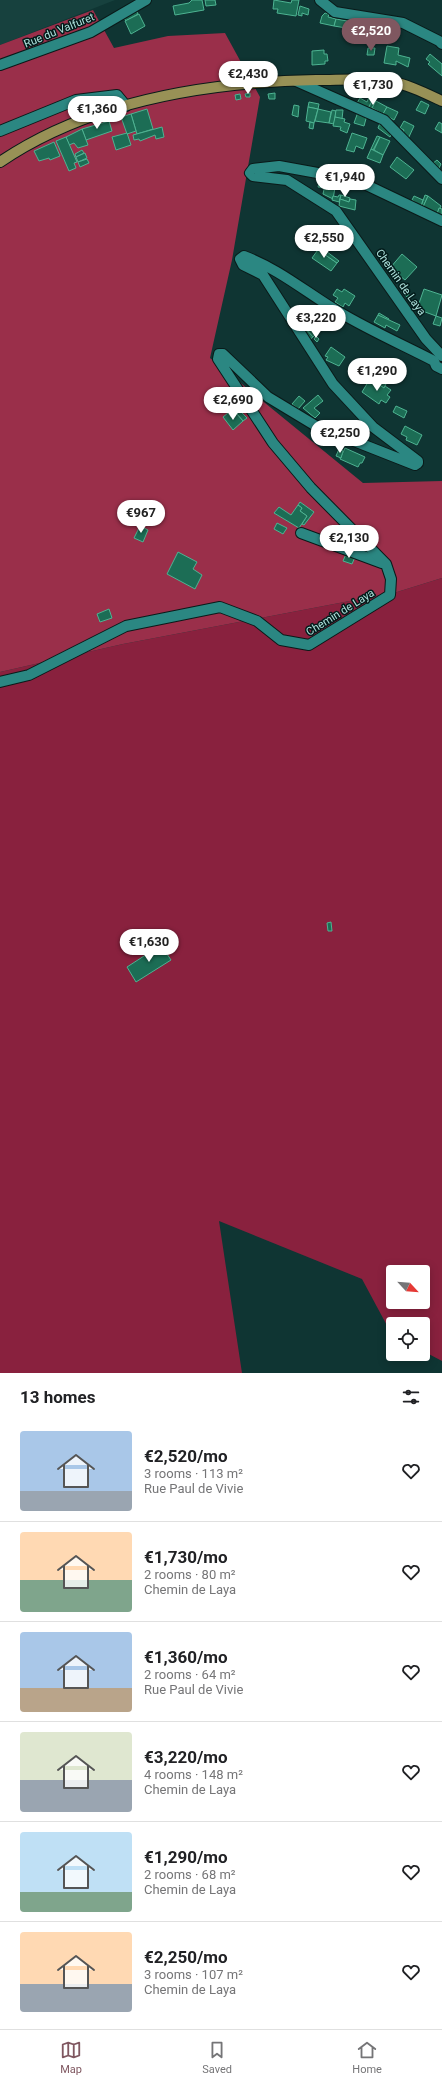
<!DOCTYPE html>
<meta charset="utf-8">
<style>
body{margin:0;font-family:Roboto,sans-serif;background:#f6f6f6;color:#202124;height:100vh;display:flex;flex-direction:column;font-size:15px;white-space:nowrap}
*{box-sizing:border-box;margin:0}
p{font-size:13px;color:#757577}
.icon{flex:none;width:22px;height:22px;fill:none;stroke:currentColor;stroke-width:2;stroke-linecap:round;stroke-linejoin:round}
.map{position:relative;height:1373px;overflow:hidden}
.side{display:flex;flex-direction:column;background:#fff;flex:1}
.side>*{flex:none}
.needle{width:26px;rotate:116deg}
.controls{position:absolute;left:386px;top:1265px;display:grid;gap:8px}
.controls a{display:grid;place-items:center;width:44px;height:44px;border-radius:4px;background:#fff;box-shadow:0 2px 10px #0003;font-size:20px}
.price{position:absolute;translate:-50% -34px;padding:0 9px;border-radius:14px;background:#fff;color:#222;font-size:13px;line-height:26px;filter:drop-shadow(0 1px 2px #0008)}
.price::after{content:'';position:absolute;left:50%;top:24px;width:12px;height:9px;margin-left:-6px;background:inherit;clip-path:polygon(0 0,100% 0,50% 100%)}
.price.active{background:#7f5760;color:#fff}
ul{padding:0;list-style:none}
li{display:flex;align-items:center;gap:12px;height:100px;padding:0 20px}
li+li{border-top:1px solid #e0e0e0}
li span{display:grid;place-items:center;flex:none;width:112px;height:80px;border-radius:4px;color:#555}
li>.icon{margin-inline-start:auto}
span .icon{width:48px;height:48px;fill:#fffc;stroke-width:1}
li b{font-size:17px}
h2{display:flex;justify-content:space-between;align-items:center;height:48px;padding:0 20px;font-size:17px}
.menu{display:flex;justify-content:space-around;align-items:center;height:56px;border-top:1px solid #e0e0e0;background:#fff;font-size:11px;color:#757577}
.menu a{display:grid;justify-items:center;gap:2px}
.menu .active{color:#7f5760}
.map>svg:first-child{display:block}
.built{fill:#17413e}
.green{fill:#89213e;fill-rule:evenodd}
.forest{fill:#9a2f4a}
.building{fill:#1c6d55;stroke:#4eb392}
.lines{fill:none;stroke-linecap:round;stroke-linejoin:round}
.minor-casing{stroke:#0a1a19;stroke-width:12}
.major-casing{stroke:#0a1a19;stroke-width:12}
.minor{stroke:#2b8782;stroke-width:10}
.major{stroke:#989156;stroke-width:10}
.labels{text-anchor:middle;stroke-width:3;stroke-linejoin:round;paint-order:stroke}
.street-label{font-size:11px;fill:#aee1dc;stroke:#021b1a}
</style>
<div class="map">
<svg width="442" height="1373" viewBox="0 0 442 1373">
<rect width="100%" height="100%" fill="#0f3533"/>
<path class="built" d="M0,0H115L0,45Z"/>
<path class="green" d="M442,578V1361L423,1351V1324H393V1334L391,1333L362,1279L219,1221L242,1373H0V672L123,644L397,592ZM393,1272H423V1302H393Z"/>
<path class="forest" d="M93,10L114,48L168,36L225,33L260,97L232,260L210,358L363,483L442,481V578L397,592L123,644L0,672V45Z"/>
<g class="building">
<path d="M192,0H202L204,10L175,15L173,6L189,3Z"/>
<path d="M205,0H215L216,5L206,6Z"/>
<path d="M274,0L291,3L292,0H299L296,16L277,13L278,9H273Z"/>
<path d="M300,6L309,9L308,15L302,13V16L298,15Z"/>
<path d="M136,10L138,14L126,21L124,18Z"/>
<path d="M325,13L329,14L328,17L336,19L334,26L320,23L322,16Z"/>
<path d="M139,14L145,26L131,34L125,21Z"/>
<path d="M349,18L354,20L352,29L346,28Z"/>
<path d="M336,19L347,21L346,28L334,26Z"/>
<path d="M353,25L354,26L353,38L344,37L345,34L351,35Z"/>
<path d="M354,26L369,28L368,36L353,34Z"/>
<path d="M372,26L385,28L383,38L371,36Z"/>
<path d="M346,28L352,29L351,35L345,34Z"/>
<path d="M384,33L389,34L388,39L383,38Z"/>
<path d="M353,34L362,35L361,39L353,38Z"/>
<path d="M387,46L399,48L398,55L410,58L408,67L396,61V65L384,63Z"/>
<path d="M368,48H375L374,55H367Z"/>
<path d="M324,50V54H327L328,61H325V64L312,65V51Z"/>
<path d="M430,54L442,64V76L428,64L430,62L426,59Z"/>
<path d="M250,93V97H246L245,94Z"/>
<path d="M275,93V99H269L268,94Z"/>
<path d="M240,94L241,99L236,100L235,95Z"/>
<path d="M369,97L373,99L368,109L357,103L360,98L367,102Z"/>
<path d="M373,99L376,101L372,108L383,114L368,109Z"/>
<path d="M376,101L387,107L383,114L372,108Z"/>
<path d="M421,101L429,105L425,114L416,110Z"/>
<path d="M309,102L319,104L318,109L308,107Z"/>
<path d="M294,105L299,106L298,117L292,115Z"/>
<path d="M308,107L318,109L314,123L306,121Z"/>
<path d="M387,107L398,112L394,120L383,114Z"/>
<path d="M147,109L153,129L137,134L131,114Z"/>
<path d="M318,109L331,112L329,123L315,121Z"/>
<path d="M332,110L336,111L334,124L329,123Z"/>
<path d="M336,110H343L342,119L335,117Z"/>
<path d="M358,112L367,115L364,126L354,123Z"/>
<path d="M131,114L136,131L127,134L121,117Z"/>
<path d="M335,117L345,119L344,122L350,124L347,133L340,130L341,127L333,126Z"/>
<path d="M109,121L112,131L86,140L82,129Z"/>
<path d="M404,121L414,126L408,139L402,134L404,130L400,128Z"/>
<path d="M310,122L314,123L313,129L309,128Z"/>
<path d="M439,122L442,124V133L435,129Z"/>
<path d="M380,123L392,133L390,137L378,128Z"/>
<path d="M162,127L164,137L156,139L155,135L140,141L139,139L134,140L133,135Z"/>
<path d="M82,129L88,145L78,148L74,143L69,145L66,137Z"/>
<path d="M127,133L131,145L116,150L112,137Z"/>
<path d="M352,133L367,138L363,149L356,146L354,152L346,150Z"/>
<path d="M377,136L380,137L373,150L371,149Z"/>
<path d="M66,137L77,162L74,163L76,168L69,171L56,141Z"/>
<path d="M380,137L390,141L383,155L374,150Z"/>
<path d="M54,142L60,156L50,160L49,158L39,161L34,151Z"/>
<path d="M371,149L383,155L380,163L367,158Z"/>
<path d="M82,150L84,153L76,157L75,154Z"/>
<path d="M85,153L87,158L78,162L76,157Z"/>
<path d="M397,157L414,170L406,179L390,167Z"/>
<path d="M87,159L89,163L80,167L78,162Z"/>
<path d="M437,160L441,164L438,170L432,164Z"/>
<path d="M320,179L326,180L324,188L318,187Z"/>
<path d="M326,180L336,182L333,199L323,194Z"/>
<path d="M339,195H341L339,202L332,200L333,196L338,197Z"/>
<path d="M341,195L350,198L349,202L340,199Z"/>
<path d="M425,195L428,196L423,207L421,206Z"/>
<path d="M414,196L423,200L421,206L412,200Z"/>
<path d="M428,196L441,206L437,214L423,207Z"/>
<path d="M340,199L349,202L350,199L356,200L355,210L339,206Z"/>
<path d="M439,208L442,209V216L437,214Z"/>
<path d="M344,231L351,237L344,248L336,243Z"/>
<path d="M320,247L326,251L324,254L337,263L331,271L312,258Z"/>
<path d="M326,251L339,261L337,263L324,254Z"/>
<path d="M402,254L417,267L405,280L390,268Z"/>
<path d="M337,289L342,292L344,289L355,296L349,306L345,303L343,307L335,302L338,298L333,295Z"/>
<path d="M404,289L409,294L407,297L402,292Z"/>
<path d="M424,289L442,295L436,316L417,309Z"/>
<path d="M379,313L389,319L388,321L378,315Z"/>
<path d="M378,315L400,325L397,331L386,325L385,328L374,322Z"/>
<path d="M436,316L442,318L440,326L433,324Z"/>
<path d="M309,320L320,330L313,337L304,327Z"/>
<path d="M304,327L313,337L309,340L302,329Z"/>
<path d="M316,336L319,339L317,342L314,339Z"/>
<path d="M331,347L345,357L339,366L326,360L328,357L325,356Z"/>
<path d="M374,373L387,382L384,388L370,379Z"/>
<path d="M370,379L384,388L385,386L391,390L387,395L390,397L386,403L381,400L379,404L362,392Z"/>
<path d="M318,395L323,401L314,408L320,413L315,418L303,408Z"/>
<path d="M299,396L305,401L298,409L292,404Z"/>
<path d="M396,406L407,411L404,418L393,412Z"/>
<path d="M240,411L247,418L243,421L237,414Z"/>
<path d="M228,413L231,417L236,413L243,421L233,430L223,417Z"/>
<path d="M405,426L422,435L417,445L406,440L407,437L401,434Z"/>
<path d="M357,429L369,435L365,442L354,436Z"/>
<path d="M345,448L365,457L362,463H360L358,467L340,459Z"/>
<path d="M339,449L343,451L341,458L336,456Z"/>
<path d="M300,502L314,512L304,525L302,524L307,516L300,511L302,508L298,505Z"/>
<path d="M298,505L302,508L300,511L307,516L299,528L274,513L279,507L291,515Z"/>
<path d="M277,523L287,528L283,534L274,529Z"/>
<path d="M140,526L148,530L143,542L134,538Z"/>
<path d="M178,552L197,562L193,569L202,575L195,589L167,574Z"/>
<path d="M346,554L355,557L352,564L343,561Z"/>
<path d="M109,609L112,618L100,622L97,614Z"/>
<path d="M331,922L332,931H328L327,923Z"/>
<path d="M161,945L171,960L136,982L127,967Z"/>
</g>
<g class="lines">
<defs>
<g id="minor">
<path d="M320,0L335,12L403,23L439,41L442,44"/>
<path d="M0,65L91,32L146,0"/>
<path d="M296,81L384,120L442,179"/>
<path d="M0,131L76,100L117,95L126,106"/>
<path d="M442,221L356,180L279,166L253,169L250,173L253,176L287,180L336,211L426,339L442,356"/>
<path d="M301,533L382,563"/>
<path d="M0,682L29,675L126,626L220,607L257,621L281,640L309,645L390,595L391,579L386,564L311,488L273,443L218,359L219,354H223L268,397L316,426L415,465L418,463V461L373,427L333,384L263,275L243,265L240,259L244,256C279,269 307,293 339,312C369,330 403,345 434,361L436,366L442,369"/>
</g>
<path id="major" d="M0,162C91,100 208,82 316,80C339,80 364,78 388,81C407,84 425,93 442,101"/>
</defs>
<use href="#minor" class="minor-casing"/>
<use href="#major" class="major-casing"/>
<use href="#minor" class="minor"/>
<use href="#major" class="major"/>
</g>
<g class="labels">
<g class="street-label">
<text transform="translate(59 30) rotate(-22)" y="4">Rue du Valfuret</text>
<text transform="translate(401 282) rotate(55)" y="4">Chemin de Laya</text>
<text transform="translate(340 612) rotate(-32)" y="4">Chemin de Laya</text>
</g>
</g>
</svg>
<div class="controls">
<a><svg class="needle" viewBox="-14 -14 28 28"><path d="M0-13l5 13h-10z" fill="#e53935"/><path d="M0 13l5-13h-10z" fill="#757577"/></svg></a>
<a><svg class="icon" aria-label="locate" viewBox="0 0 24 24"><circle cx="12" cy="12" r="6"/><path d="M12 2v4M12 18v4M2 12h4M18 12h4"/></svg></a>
</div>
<b class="price active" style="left:371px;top:52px">€2,520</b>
<b class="price" style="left:248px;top:95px">€2,430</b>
<b class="price" style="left:373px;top:106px">€1,730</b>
<b class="price" style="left:97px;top:130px">€1,360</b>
<b class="price" style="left:345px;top:198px">€1,940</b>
<b class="price" style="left:324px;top:259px">€2,550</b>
<b class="price" style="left:316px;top:339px">€3,220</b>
<b class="price" style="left:377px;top:392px">€1,290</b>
<b class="price" style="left:233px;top:421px">€2,690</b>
<b class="price" style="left:340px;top:454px">€2,250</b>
<b class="price" style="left:141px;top:534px">€967</b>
<b class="price" style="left:349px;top:559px">€2,130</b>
<b class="price" style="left:149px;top:963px">€1,630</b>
</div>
<section class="side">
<h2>13 homes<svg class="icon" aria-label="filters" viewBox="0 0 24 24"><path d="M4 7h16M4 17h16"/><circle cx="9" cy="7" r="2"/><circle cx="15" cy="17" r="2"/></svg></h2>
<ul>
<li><span style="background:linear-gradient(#a9c7e8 75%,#9aa5b1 0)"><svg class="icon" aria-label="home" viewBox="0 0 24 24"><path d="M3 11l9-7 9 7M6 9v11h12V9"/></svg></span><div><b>€2,520/mo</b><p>3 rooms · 113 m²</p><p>Rue Paul de Vivie</p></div><svg class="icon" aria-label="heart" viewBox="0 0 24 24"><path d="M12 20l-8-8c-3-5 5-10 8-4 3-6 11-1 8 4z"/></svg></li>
<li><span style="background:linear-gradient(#ffd9b3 60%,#7fa58c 0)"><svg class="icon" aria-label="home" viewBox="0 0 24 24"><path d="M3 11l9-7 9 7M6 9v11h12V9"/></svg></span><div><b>€1,730/mo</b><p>2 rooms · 80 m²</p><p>Chemin de Laya</p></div><svg class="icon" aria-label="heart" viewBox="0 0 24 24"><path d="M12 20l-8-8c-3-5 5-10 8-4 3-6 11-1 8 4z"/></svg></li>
<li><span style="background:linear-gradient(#a9c7e8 70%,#b9a48a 0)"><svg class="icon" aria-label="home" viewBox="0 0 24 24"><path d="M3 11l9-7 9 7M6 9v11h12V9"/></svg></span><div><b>€1,360/mo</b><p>2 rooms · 64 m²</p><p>Rue Paul de Vivie</p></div><svg class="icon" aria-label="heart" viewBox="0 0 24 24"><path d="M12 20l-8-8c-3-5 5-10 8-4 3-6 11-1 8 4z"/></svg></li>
<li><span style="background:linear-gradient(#dfe7d0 60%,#9aa5b1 0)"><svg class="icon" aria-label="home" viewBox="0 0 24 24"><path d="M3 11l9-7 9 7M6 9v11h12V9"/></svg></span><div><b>€3,220/mo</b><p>4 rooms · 148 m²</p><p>Chemin de Laya</p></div><svg class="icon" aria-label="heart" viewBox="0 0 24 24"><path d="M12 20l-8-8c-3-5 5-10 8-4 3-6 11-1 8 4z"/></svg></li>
<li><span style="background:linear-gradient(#bfe0f5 75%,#7fa58c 0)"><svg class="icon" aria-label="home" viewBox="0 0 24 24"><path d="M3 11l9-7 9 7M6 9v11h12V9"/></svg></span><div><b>€1,290/mo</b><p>2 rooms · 68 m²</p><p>Chemin de Laya</p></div><svg class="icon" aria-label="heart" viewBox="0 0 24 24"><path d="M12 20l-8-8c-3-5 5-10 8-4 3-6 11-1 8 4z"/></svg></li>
<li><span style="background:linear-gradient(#ffd9b3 65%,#9aa5b1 0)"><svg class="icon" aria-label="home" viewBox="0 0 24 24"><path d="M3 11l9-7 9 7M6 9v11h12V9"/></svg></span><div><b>€2,250/mo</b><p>3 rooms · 107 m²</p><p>Chemin de Laya</p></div><svg class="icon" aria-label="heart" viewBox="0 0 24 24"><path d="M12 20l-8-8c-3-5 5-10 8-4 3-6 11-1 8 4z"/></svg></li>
</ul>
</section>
<nav class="menu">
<a class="active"><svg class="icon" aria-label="map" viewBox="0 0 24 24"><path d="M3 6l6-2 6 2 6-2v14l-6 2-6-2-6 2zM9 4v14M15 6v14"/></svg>Map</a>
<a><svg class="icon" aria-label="saved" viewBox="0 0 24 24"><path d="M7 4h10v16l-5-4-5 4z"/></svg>Saved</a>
<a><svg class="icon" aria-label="home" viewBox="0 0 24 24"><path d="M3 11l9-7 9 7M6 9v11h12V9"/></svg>Home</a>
</nav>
